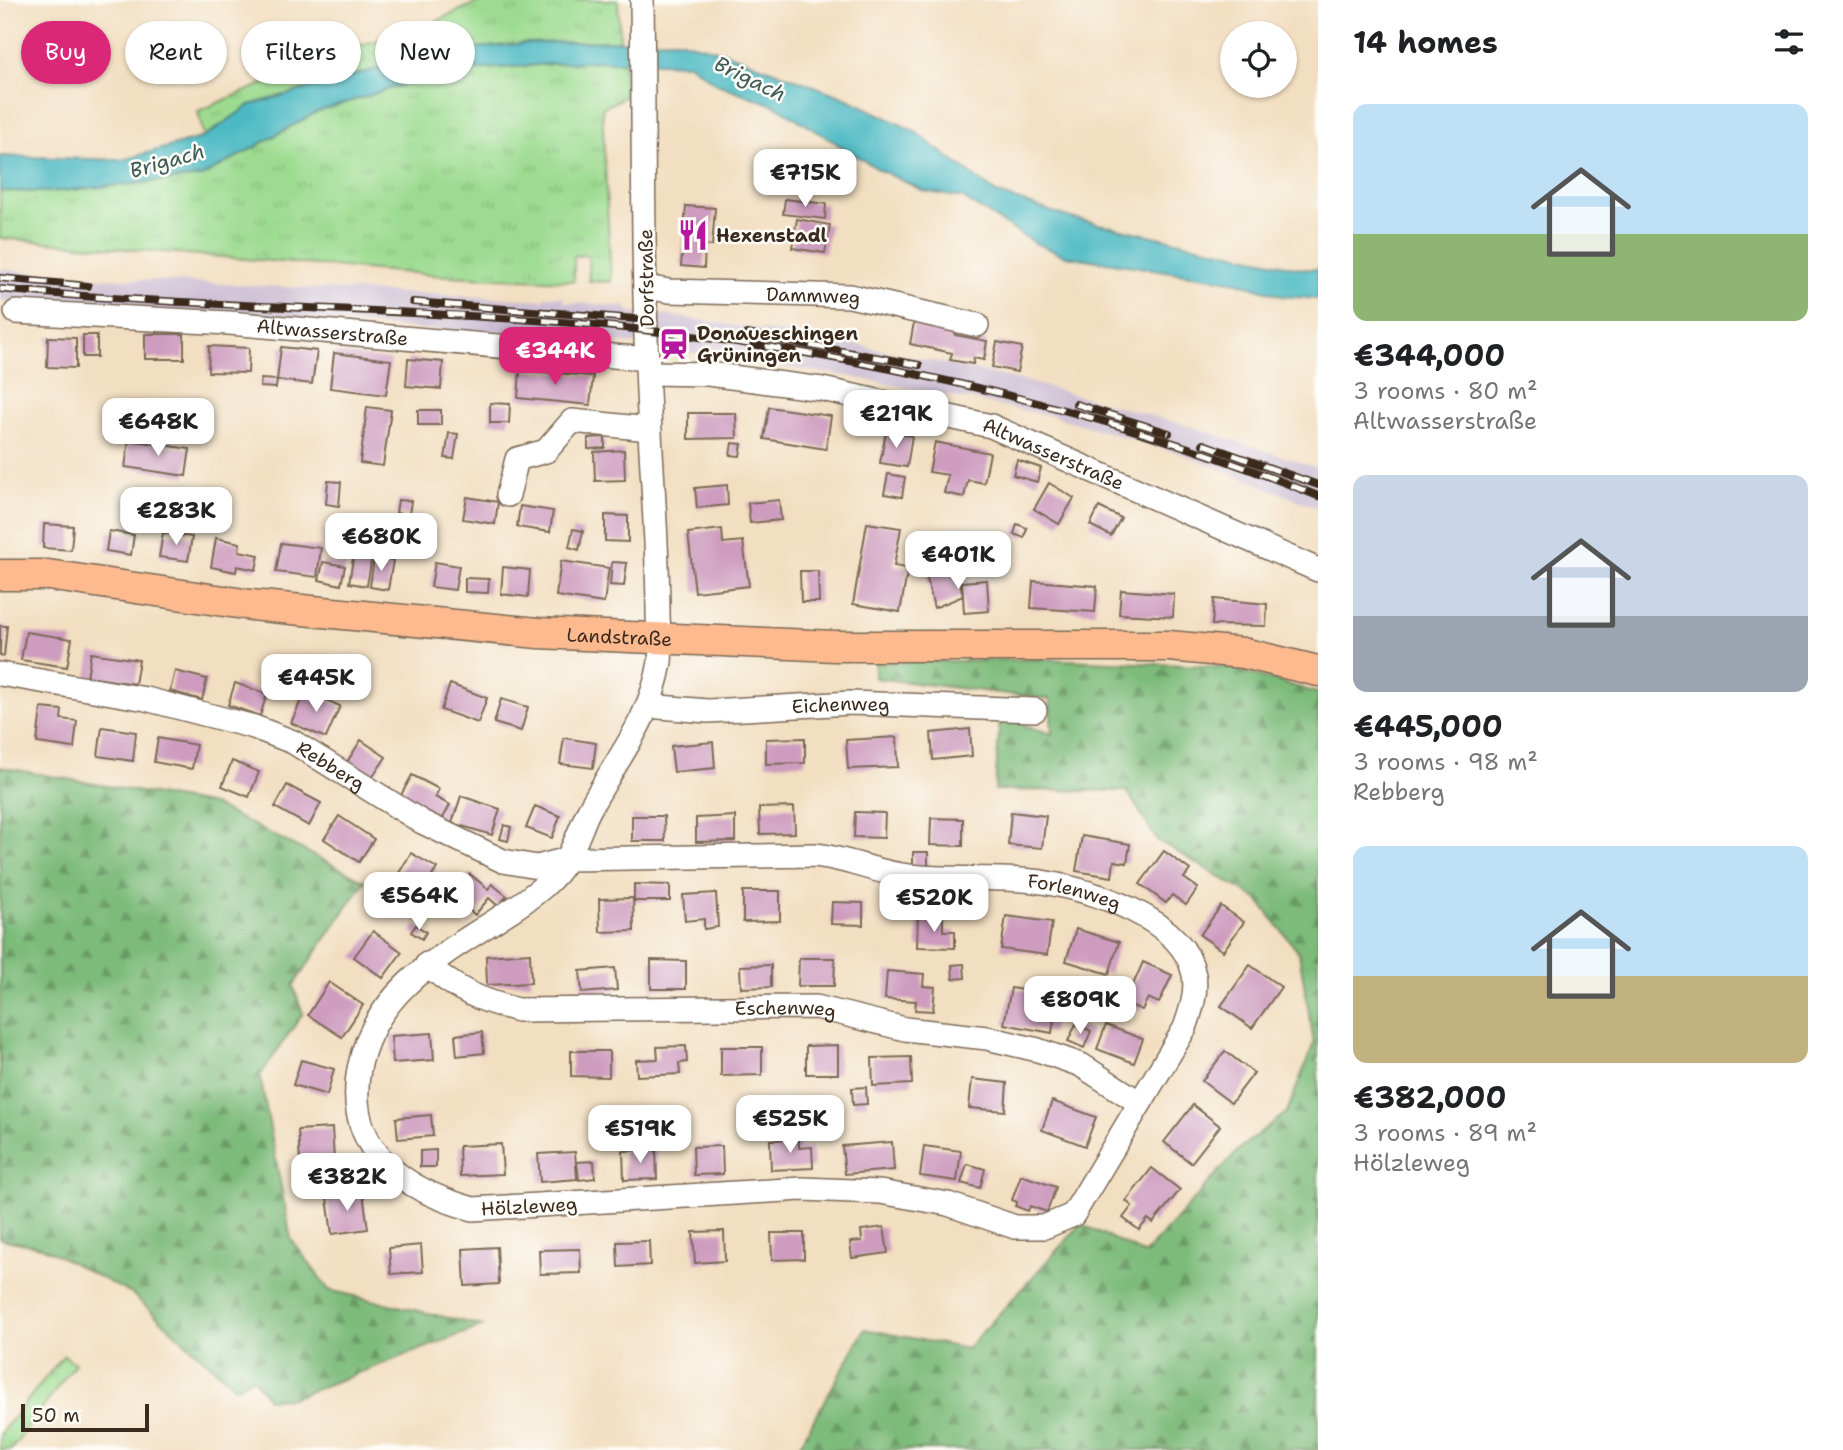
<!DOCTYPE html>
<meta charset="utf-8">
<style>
body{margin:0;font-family:"Shantell Sans",sans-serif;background:#f6f6f6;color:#202124;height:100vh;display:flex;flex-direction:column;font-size:26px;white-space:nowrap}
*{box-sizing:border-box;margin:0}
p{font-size:23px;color:#757577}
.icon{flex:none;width:38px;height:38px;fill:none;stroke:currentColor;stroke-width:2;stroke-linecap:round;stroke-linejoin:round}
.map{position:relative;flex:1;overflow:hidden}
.sheet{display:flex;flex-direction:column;background:#fff;width:525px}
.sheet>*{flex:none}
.guide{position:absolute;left:21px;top:21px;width:665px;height:63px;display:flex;gap:14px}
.fabs{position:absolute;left:1220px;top:21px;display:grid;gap:14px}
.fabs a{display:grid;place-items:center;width:77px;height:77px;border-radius:50%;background:#fff;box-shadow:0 2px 5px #0004;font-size:35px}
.scale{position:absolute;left:21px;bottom:18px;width:128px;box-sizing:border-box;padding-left:7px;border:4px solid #3b2a1e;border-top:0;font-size:19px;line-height:24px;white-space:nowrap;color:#3b2a1e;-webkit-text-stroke:5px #fdfcf7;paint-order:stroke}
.price{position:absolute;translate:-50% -60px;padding:0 16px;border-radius:14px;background:#fff;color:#222;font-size:23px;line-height:46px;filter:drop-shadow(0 2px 4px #0008)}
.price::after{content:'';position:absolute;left:50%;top:42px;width:21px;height:16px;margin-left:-10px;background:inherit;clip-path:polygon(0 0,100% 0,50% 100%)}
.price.active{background:#db2777;color:#fff}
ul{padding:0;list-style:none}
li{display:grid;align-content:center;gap:14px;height:371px;padding:0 35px}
li span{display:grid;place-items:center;height:217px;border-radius:14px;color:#555}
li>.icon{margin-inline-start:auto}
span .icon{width:126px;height:126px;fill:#fffc;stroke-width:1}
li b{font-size:30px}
h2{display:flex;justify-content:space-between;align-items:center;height:84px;padding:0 35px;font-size:30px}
.pill{padding:0 24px;border-radius:32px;background:#fff;box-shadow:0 2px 5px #0004;font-size:24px;line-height:63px}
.pill.active{background:#db2777;color:#fff}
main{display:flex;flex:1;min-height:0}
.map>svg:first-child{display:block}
.railway{fill:#ccbed3}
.grass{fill:url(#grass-tufts);stroke:#6c8257;stroke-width:2}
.forest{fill:url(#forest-firs);stroke:#5c724c;stroke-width:2}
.water{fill:#4bb9c3;stroke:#437270;stroke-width:2}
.building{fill:#ce9cbf}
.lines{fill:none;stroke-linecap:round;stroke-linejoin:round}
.minor-casing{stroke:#7b6957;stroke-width:26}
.major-casing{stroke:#7b6957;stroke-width:33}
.minor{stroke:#fff;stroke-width:23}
.major{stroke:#fcba8e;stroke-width:30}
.rail-casing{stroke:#3b2a1e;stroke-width:8}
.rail{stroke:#fdfcf7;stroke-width:5;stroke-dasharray:16;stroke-linecap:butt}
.labels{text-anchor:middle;stroke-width:5;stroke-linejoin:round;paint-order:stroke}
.poi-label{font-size:19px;font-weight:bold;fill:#3b2a1e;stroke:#fdfcf7;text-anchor:start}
.street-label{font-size:19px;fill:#3b2a1e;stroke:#fdfcf7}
.water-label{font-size:21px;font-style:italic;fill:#415c58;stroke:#fdfcf7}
</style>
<main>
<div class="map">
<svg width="1318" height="1450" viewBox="0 0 1318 1450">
<defs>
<pattern id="grass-tufts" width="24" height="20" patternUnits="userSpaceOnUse" patternTransform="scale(1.75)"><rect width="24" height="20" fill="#9cdb90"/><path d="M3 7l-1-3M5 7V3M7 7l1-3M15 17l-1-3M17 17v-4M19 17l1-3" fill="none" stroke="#87bc7c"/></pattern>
<pattern id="forest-firs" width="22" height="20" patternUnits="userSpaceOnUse" patternTransform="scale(1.75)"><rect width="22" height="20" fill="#7dbb7a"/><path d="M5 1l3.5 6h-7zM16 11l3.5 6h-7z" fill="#689863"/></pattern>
</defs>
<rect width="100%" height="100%" fill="#fdfcf7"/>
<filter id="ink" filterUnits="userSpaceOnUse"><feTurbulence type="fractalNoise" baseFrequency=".0143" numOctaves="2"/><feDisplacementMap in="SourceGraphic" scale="14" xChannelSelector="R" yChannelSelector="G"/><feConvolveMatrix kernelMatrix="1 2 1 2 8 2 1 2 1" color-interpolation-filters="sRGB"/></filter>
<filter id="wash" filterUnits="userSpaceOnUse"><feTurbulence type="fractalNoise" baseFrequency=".00686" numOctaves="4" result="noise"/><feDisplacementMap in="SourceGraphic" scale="28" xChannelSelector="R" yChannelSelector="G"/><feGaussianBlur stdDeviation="1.57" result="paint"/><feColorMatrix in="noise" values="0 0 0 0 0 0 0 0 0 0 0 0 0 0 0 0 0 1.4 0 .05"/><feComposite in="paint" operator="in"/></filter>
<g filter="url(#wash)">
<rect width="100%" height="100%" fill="#f2dec0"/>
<path class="railway" d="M0,269L64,276L544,300L545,296L564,297V302L627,307L629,312L662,314L858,345L1021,380L1193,427L1318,468V508L1184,455L1053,416L853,377L626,343L0,300Z"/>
<g class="grass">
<path d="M482,0H618L620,41L528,43L436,52L250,105L204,137L198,111L348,49L426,26Z"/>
<path d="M593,61L623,62L625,97L602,108L611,282L589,281L588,255L574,256V281L446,276L0,238V191L50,192L201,177L317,112L442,72Z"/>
<path d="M64,1355L75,1364L11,1450H0V1434Z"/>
</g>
<g class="forest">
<path d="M1042,659L1227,667L1318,693V1450H797L865,1329L967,1349L1081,1224L1145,1254L1239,1149L1287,1112L1314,1043L1299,953L1257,899L1157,840L1127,791L995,790L1000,717L1052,734L1050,699L875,678V663Z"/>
<path d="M0,767L213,805L365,881L293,986L303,1013L260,1076L291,1239L329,1290L483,1326L292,1398L268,1399L253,1377L236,1388L132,1294L42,1247L0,1239Z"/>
</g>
<path class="water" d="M677,40L721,51L846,98L914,131L996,193L1071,218L1304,269H1318V299L1282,296L1238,282L1066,256L1035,243L963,198L924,191L878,169L776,106L717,84L689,64L593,61L442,72L317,112L201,177L50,192L0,191V156L122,160L204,137L250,105L436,52L528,43Z"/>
<g id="blocks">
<g class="building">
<path d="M785,199L826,204L825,219L783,214Z"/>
<path d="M686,206L715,208L712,246L705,245L704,268L681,266Z"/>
<path d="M797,219L830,225L825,253L792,248Z"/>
<path d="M915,317L957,326L955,335L987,341L984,360L974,358L973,364L950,360L952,353L910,344Z"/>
<rect x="145" y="334" width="39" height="25"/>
<rect x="83" y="335" width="14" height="22"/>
<path d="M48,337L76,338V368L47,367Z"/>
<path d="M997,342L1022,347L1017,372L992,367Z"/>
<path d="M209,346L249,348L248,373L208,372Z"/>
<path d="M281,347L317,351L312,384L277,380Z"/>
<path d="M334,353L391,360L386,395L330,388Z"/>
<path d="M408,359L443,362L441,389L406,386Z"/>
<path d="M520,370L593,376L590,405L518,398Z"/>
<path d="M261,379L277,380L276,388L260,387Z"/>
<path d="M490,403L510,404L509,423H490Z"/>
<path d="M367,407L391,410L383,466L360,463Z"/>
<path d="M769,407L831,416L826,449L764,439Z"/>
<rect x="418" y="410" width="23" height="15"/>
<path d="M688,413H736L737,438L688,439Z"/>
<path d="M886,432L912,436L907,467L880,463Z"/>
<path d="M449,433L458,434L454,459L445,458Z"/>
<path d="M605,437V448L588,449V438Z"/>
<path d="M129,440L190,449L186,476L125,467Z"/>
<path d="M935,442L990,453L984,483L968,480L964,497L944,493L948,475L929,472Z"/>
<path d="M732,443L742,444L740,456L730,455Z"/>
<path d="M624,450L625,480L595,481L594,452Z"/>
<path d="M1017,460L1041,468L1037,482L1013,475Z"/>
<path d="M888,474L905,477L902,497L884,494Z"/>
<path d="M328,481L341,482L339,506L326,504Z"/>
<path d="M1049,483L1074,498L1059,524L1034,509Z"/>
<path d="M727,485L728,505L697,508L695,488Z"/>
<path d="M467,497L498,502L495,524L463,519Z"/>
<path d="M398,500L411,501L409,515L396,513Z"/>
<path d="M779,500L781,520L750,523L748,503Z"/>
<path d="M186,503L205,506L202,524L183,521Z"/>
<path d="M520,506L553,511L550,532L517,527Z"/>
<path d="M1099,507L1121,518L1111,536L1090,525Z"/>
<path d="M605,515L628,516V542L605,541Z"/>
<path d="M867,523L901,528L894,566L908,568L900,612L853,604Z"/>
<path d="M44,524L73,526L71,550L43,548Z"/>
<path d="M1017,524L1027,528L1024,538L1014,534Z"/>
<path d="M573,529L583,531L579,550L569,547Z"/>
<path d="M722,529L723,543L743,541L749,586L695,592L688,533Z"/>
<path d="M109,531L134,535L131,555L106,551Z"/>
<path d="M163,533L192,537L188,561L159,557Z"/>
<path d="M216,538L240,543L239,551L259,555L256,570L237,566L236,572L211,567Z"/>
<path d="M281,543L321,548L317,577L276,572Z"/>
<path d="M354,553L372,556L367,586L349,583Z"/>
<path d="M374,557L393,560L388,590L370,587Z"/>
<path d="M561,561L609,568L604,603L556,596Z"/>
<path d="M323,562L345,566L341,585L319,580Z"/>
<path d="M435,562L459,566L455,590L431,587Z"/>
<path d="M612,562L627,563L624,586L610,585Z"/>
<path d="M503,567L530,570L528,597L501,594Z"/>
<path d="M957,568L963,596L962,582L987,580L989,611L964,613L963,596L934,608L926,575Z"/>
<path d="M800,571H818L819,602H801Z"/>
<path d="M465,578L489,579L488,593L465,592Z"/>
<path d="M1033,581L1097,586L1095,612L1031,608Z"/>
<path d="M1121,590L1174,594L1173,617L1119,614Z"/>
<path d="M1214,599L1267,604L1266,626L1212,625Z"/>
<path d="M0,626H7L4,656H0Z"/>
<path d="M26,632L72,639L67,667L21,660Z"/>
<path d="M91,653L139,660L135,684L87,677Z"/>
<path d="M175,671L207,679L202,700L170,691Z"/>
<path d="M235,683L267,694L260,716L228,705Z"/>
<path d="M450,684L487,698L478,723L441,710Z"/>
<path d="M305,691L340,706L326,738L291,723Z"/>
<path d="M501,699L528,707L521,731L494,723Z"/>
<path d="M41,708L62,710L61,719L77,721L74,748L37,743Z"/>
<path d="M102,727L136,732L133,761L98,756Z"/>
<path d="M970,729L972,756L933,760L931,733Z"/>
<path d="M897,737L898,767L848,769L846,740Z"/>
<path d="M158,738L196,745L192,769L154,762Z"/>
<path d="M564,738L596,743L593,768L560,764Z"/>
<path d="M805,738V763L766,764V739Z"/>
<path d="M361,740L386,757L372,778L347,762Z"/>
<path d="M713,742L715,768L674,772L671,746Z"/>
<path d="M232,761L259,772L249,797L222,786Z"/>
<path d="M412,775L439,789L435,797L450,805L442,820L400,797Z"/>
<path d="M287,785L321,803L309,826L275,807Z"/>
<path d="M461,796L500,809L492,835L452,823Z"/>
<path d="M535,806L560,816L552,838L526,828Z"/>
<path d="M794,807L795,833L760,834L759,808Z"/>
<path d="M855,812L885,813L884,838L854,837Z"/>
<path d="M1011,812L1046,816L1042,848L1008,845Z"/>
<path d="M339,816L374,839L359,862L324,839Z"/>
<path d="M632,816H664L665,841H632Z"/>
<path d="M735,816V841L696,842V818Z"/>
<path d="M931,818L963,819V846L930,845Z"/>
<path d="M504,825L511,827L508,841L500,839Z"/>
<path d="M1082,836L1130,844L1127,863L1114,861L1112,877L1076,871Z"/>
<path d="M1164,851L1190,870L1184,878L1198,888L1186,905L1172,895L1166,903L1140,884Z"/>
<path d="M913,852H928V867L913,868Z"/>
<path d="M411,853L437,868L424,889L399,873Z"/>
<path d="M470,874L488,889L492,884L507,896L498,906L489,898L475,915L452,895Z"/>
<path d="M634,884L670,885V901H634Z"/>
<path d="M743,891H780V921L743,922Z"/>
<path d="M716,893L718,927L704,929V919L685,921L683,895Z"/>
<path d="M633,898L634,931L600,932L599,899Z"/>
<path d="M832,902L863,903V925L831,924Z"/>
<path d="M1221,906L1244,922L1223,951L1200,935Z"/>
<path d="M918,916L943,917V931H955V948L917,947Z"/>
<path d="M1006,916L1052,922L1047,955L1001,949Z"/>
<path d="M416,925L426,932L422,939L411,932Z"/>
<path d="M1076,929L1119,942L1109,974L1066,961Z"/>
<path d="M373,931L402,952L383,978L354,957Z"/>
<path d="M530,953L531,983L487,985L486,956Z"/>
<path d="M799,958H835L834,986H798Z"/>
<path d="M651,960L686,961V989H651Z"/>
<path d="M1143,962L1172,975L1159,1003L1148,998L1142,1010L1125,1003Z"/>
<path d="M964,964L965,978L953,979L952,965Z"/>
<path d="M771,965V987L741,988L740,966Z"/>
<path d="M1250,965L1281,987L1252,1028L1221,1006Z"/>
<path d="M615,968L617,990L582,993L580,971Z"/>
<path d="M887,971L924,974L923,986L935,987L933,1011L915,1010L916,1001L885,999Z"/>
<path d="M329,982L363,1005L342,1037L308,1015Z"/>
<path d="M1011,988L1046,994L1042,1017L1054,1019L1052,1033L1004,1024Z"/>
<path d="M1076,1024L1091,1031L1084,1048L1068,1041Z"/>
<path d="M1106,1025L1143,1039L1134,1063L1097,1049Z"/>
<path d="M482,1032L484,1053L457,1056L455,1035Z"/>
<path d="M432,1033L434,1060L393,1063L391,1036Z"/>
<path d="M838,1045V1074H806V1046Z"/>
<path d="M686,1046L687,1062L679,1063L680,1074L637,1076L636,1060L658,1059L657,1047Z"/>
<path d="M721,1047H762V1075L721,1076Z"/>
<path d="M571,1051H609V1077L571,1076Z"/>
<path d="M1225,1051L1254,1073L1231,1103L1202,1081Z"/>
<path d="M911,1057L912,1084L873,1086L872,1058Z"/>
<path d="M301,1060L334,1069L327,1095L293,1085Z"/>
<path d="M972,1079L1007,1083L1005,1111L969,1108Z"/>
<path d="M866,1087L867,1104L853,1105L852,1088Z"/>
<path d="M1052,1101L1096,1117L1085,1146L1042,1130Z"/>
<path d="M1193,1105L1220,1126L1191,1163L1164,1142Z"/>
<path d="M431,1115L433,1136L398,1139L396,1118Z"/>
<path d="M332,1128L334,1159L300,1161L298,1130Z"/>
<path d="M799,1139V1148L812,1147L813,1168L771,1170L770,1140Z"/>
<path d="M892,1142L894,1170L845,1174L842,1146Z"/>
<path d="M501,1144L503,1174L460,1176L459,1146Z"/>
<path d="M722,1146L723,1174L694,1175L693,1147Z"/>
<path d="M924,1146L961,1151L957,1181L920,1176Z"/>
<path d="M656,1149L657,1179L624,1180L623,1151Z"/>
<path d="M436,1150V1167H420V1151Z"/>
<path d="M575,1152L577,1179L540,1182L538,1154Z"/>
<path d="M594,1161L595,1178L579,1180L577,1162Z"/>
<path d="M967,1164L985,1169L980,1188L961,1183Z"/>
<path d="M1152,1168L1180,1190L1153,1223L1148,1219L1139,1230L1123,1218L1132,1206L1126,1201Z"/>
<path d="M1021,1175L1056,1187L1047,1212L1030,1206L1028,1211L1015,1206L1017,1202L1012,1200Z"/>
<path d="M363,1193L368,1229L332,1234L327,1198Z"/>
<path d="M884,1227L888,1253L852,1258L850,1242L862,1241L861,1230Z"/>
<path d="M724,1231L725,1261L695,1263L693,1232Z"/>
<path d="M771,1233H804V1259L772,1260Z"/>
<path d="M649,1241L650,1265L618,1267L617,1242Z"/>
<path d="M421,1245L423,1272L391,1274L389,1248Z"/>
<path d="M497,1247L499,1284L465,1286L463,1249Z"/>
<path d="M580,1249L581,1273L540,1274L539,1250Z"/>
</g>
</g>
</g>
<g filter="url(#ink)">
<use href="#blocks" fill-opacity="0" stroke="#7b6957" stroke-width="2"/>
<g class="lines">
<defs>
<g id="minor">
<path id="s1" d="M646,287L669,291L850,296L977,325"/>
<path id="s2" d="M16,312L229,323L648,359"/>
<path id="s3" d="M648,373L708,374L822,389L991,426L1318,570"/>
<path d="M508,495L517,459L546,451L572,421L649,429"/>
<path id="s4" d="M0,674L146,699L254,727L293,742L422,822L503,861L537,867L567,859L815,855C847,858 876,873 909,876C953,881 998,876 1042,882C1091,890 1184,918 1194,975C1197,994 1191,1010 1185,1028L1073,1215L1044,1227H1015L948,1204L880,1192L802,1189L473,1209C404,1190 344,1151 359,1069C374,989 446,953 507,913C530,898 555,881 568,857C576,843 581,827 588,812C614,762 651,720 660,662C662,646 658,629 658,613C658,553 653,493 650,432C642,288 644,144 642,0"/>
<path id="s5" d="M647,706L708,711L851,703L1035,710"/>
<path id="s6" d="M427,964C455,990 482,1001 518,1010L816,1007L905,1029L987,1038L1038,1050L1081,1065L1140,1103"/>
</g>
<g id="major">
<path id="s7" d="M0,575H48L251,605L538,633L835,646H1169L1243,653L1318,671"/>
</g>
</defs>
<use href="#minor" class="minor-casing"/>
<use href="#major" class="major-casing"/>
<use href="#minor" class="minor"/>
<use href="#major" class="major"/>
<defs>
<g id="rail">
<path d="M0,278L88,286"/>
<path d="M0,289C194,308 391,307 585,324C832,347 1088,402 1318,496"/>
<path d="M413,302L636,319"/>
<path d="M747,334L919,365"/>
<path d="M1076,404L1169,433"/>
<path d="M1203,444L1318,485"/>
</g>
</defs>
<use href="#rail" class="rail-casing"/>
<use href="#rail" class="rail"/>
</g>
</g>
<defs>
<symbol id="restaurant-bare" viewBox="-9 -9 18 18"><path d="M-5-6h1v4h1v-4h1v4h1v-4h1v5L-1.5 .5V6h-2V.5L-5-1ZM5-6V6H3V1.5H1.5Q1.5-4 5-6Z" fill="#b5179e" stroke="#fdfcf7" stroke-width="2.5" paint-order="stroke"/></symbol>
<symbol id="station-bare" viewBox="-9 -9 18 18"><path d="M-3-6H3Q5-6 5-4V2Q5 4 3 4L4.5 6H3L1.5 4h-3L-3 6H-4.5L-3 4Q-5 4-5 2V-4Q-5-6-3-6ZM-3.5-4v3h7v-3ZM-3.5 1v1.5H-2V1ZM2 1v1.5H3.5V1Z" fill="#b5179e" stroke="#fdfcf7" stroke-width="2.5" paint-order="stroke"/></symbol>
</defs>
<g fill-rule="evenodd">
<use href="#restaurant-bare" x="671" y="213" width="44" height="44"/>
<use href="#station-bare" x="652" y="322" width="44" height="44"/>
</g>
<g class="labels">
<g class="poi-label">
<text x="716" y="242">Hexenstadl</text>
<text x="697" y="340">Donaueschingen<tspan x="697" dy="22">Grüningen</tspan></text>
</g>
<g class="street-label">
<text transform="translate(646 278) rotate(-91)" y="7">Dorfstraße</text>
<text dy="7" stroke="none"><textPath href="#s1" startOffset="168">Dammweg</textPath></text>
<text dy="7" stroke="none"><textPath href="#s2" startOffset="317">Altwasserstraße</textPath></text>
<text dy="7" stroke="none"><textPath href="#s3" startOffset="416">Altwasserstraße</textPath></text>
<text dy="7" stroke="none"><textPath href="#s7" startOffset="623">Landstraße</textPath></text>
<text dy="7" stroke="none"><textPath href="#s5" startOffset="194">Eichenweg</textPath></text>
<text dy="7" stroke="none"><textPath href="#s4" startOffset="346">Rebberg</textPath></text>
<text dy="7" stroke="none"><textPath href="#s4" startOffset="1120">Forlenweg</textPath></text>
<text dy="7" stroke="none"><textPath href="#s6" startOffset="371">Eschenweg</textPath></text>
<text transform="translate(529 1206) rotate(-3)" y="7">Hölzleweg</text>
</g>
<g class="water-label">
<text transform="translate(750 79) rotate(26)" y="7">Brigach</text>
<text transform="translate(167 161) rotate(-16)" y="7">Brigach</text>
</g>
</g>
</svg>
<div class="fabs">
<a><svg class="icon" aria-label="locate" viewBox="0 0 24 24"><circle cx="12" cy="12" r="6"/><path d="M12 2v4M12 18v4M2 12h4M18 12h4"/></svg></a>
</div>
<div class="scale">50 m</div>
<b class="price" style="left:805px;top:209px">€715K</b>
<b class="price active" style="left:555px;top:387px">€344K</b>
<b class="price" style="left:896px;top:450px">€219K</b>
<b class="price" style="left:158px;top:458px">€648K</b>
<b class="price" style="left:176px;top:547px">€283K</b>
<b class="price" style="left:381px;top:573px">€680K</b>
<b class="price" style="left:958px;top:591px">€401K</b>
<b class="price" style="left:316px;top:714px">€445K</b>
<b class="price" style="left:419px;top:932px">€564K</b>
<b class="price" style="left:934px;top:934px">€520K</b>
<b class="price" style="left:1080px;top:1036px">€809K</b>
<b class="price" style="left:790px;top:1155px">€525K</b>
<b class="price" style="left:640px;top:1165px">€519K</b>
<b class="price" style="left:347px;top:1213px">€382K</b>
<div class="guide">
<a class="pill active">Buy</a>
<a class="pill">Rent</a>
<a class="pill">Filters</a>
<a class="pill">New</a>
</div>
</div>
<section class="sheet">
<h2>14 homes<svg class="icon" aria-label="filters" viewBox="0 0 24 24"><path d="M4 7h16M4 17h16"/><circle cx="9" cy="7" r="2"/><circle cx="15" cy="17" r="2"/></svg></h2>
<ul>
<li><span style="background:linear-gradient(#bfe0f5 60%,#8fb573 0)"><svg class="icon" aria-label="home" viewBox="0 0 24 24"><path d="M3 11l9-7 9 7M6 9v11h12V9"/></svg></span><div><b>€344,000</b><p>3 rooms · 80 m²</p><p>Altwasserstraße</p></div></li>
<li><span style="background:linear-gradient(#c9d6e8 65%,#9aa5b1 0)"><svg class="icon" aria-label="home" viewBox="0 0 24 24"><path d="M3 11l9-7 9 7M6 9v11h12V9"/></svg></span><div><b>€445,000</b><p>3 rooms · 98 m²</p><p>Rebberg</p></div></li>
<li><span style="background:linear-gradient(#bfe0f5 60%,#c2b280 0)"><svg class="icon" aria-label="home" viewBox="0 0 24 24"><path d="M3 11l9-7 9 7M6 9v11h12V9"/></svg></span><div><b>€382,000</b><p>3 rooms · 89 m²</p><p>Hölzleweg</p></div></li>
</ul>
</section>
</main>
